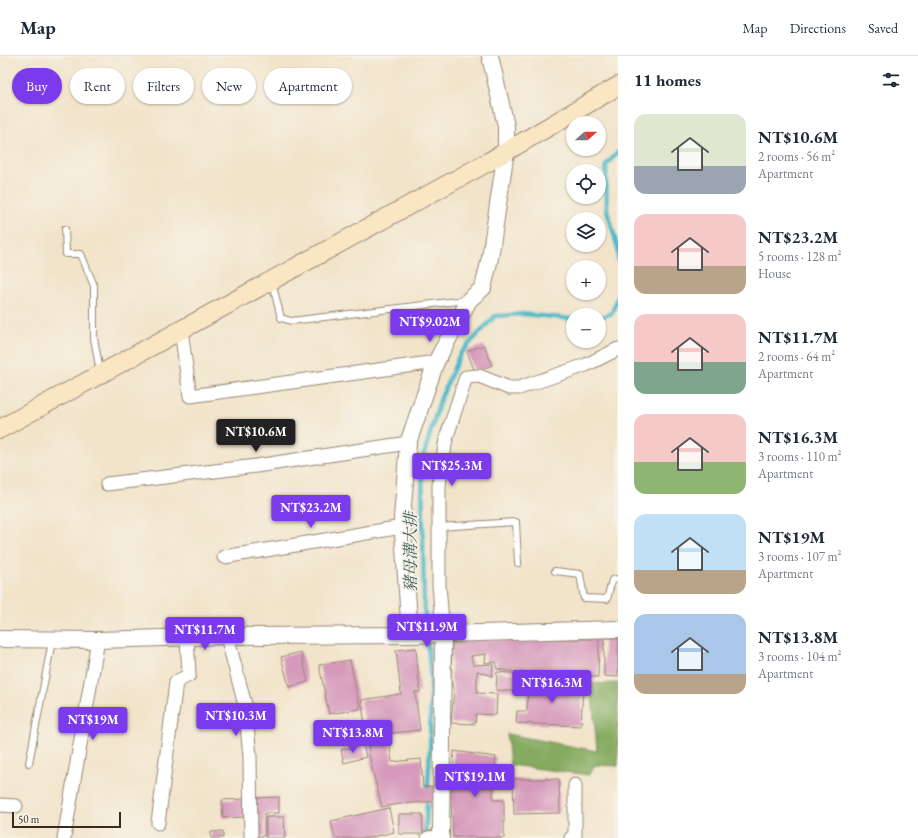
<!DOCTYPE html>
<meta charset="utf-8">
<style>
body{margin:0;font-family:"EB Garamond","Noto Serif TC",serif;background:#f2f2f3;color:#1f2937;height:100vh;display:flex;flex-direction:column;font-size:15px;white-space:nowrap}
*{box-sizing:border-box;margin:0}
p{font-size:13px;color:#747a83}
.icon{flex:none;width:22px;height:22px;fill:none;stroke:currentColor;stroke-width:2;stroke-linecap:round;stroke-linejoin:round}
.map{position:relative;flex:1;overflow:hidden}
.drawer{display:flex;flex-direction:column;background:#fff;width:300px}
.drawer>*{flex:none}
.guide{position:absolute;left:12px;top:12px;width:380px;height:36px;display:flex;gap:8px}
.needle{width:26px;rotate:69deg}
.tools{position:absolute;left:566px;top:60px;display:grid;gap:8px}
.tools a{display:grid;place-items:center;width:40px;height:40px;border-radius:50%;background:#fff;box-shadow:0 1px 3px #0004;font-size:20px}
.scale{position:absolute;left:12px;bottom:10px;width:109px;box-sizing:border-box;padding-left:4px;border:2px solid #3b2a1e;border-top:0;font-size:11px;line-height:14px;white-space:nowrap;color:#3b2a1e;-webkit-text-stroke:3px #f7f3e8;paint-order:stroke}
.price{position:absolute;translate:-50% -34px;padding:0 9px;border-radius:4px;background:#7c3aed;color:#fff;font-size:13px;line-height:26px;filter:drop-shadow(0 1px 2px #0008)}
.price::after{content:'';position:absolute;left:50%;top:24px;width:12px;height:9px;margin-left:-6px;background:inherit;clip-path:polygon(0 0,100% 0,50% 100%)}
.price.current{background:#222;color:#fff}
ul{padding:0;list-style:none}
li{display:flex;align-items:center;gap:12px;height:100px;padding:0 16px}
li span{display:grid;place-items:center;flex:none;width:112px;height:80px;border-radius:12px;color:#555}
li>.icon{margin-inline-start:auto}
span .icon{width:48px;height:48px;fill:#fffc;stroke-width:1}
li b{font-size:17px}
h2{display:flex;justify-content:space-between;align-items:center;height:48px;padding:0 16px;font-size:17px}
.tag{padding:0 14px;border-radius:18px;background:#fff;box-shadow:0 1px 3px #0004;font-size:14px;line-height:36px}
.tag.current{background:#7c3aed;color:#fff}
header{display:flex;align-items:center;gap:24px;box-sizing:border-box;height:56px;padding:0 20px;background:#fff;border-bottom:1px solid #e0e1e3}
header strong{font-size:19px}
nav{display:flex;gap:22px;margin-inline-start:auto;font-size:14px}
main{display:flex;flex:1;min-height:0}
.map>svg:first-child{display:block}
.forest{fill:#85ab60;stroke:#606a3f}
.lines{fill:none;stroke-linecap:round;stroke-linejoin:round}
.stream{stroke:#4db9c9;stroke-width:4.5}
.building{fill:#d699bb}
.service-casing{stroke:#968774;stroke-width:8}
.minor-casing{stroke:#968774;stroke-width:15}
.tertiary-casing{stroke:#968774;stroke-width:18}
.secondary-casing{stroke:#968774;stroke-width:20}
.service{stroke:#fff;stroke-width:6}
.minor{stroke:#fff;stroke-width:13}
.tertiary{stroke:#fff;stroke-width:16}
.secondary{stroke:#fbe6c4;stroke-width:18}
.labels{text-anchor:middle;stroke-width:3.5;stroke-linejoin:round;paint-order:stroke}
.water-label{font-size:16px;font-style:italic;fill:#415c5a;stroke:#f7f3e8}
</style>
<header>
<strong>Map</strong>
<nav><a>Map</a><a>Directions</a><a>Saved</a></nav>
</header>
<main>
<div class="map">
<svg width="618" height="782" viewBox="0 0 618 782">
<rect width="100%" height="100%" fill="#f7f3e8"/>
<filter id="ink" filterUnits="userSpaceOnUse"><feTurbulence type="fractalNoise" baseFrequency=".025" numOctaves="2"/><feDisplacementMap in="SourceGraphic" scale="8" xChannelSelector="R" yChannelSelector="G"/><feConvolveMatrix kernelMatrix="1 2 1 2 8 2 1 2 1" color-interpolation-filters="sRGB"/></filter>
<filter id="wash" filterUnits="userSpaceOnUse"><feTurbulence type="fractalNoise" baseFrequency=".012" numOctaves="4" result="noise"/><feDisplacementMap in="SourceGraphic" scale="16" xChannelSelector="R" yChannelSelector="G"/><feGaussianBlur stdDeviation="0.9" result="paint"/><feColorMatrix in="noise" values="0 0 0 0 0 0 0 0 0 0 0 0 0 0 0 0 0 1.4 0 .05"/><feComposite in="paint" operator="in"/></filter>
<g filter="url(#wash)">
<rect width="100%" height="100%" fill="#f2e4ca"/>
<path class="forest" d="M618,627V710L595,709L589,719L510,709L507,678L597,695L591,628Z"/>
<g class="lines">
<g class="stream">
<path d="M618,96L606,109L607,154L618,193V204"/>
<path d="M599,262L612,257L618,240"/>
<path d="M425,782L430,693L431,624L424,549L422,405L440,344L460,298L495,260L523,258L573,263"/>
</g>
</g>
<g id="blocks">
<g class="building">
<path d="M484,289L492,309L475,316L467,295Z"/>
<path d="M604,582H618V621L604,620Z"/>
<path d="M542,583H599L598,621H542V616H519L497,613L496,606L485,607L486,598L471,600L473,609L493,608L492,620L477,615V637L497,638L496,659L476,658L475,668L451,667L454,636L451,624L452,587L468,584Z"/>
<path d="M416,592L420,636H415L420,674L367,680L361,644L401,638L396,594Z"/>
<path d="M301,596L308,626L289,631L281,601Z"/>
<path d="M350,604L360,653L329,658L319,609Z"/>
<path d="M497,616L526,618L524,636L496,634Z"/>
<path d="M528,623L560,625L559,631L583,632L581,670L516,667L517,655H527Z"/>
<path d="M389,686L392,706L421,703L423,731L435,730L436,745L400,748L382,751L371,709L368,689Z"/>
<path d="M363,689L366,701L344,707L341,694Z"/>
<path d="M454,695L496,701L493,726V744H504V782L453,781L451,743Z"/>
<path d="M513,723H559L560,757L514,758Z"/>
<path d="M279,741V757H264L265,780H250L249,742Z"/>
<path d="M245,743L246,761L223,762L222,744Z"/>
<path d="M389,752L394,776L368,782H335L331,765Z"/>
<path d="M399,758H422L423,778H399Z"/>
<path d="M266,761H284L285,782H266Z"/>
<path d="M223,775V782H211V776Z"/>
</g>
</g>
</g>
<g filter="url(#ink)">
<use href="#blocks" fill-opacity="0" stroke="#968774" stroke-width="1"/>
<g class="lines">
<defs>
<g id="service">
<path d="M65,173L66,198H81L94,230V282L100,316"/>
<path d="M272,226L281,262L291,265L466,244"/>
<path d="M439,471L516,466L518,507"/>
<path d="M555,515L580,518L584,542L607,543L612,524L618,523"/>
<path d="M29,707L52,585"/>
</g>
<g id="minor">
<path d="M181,274L190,340L436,306"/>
<path d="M107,428L256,410L408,387"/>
<path d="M224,501L402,471"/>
<path d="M443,577L439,529V429L446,383L466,321L479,320L509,332H519L586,309L618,293"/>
<path d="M227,580L245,649L250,701L251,782"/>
<path d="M0,749L16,750"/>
<path d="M158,767L176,626L189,619L187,581"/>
<path d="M64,782L98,584"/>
<path d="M428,782L441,781"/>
<path d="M571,782L575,781V729"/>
</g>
<g id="tertiary">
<path d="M410,579L402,462L408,387L436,306L469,244L483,232L490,202L506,95V70L490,0"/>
<path d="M0,583L98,584L227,580L410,579L618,573"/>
<path d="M441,782L443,577"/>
</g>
<path id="secondary" d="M0,373L490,105L618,30"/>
</defs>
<use href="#service" class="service-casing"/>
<use href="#minor" class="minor-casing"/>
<use href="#tertiary" class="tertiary-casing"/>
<use href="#secondary" class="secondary-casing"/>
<use href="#service" class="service"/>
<use href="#minor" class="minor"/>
<use href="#tertiary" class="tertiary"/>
<use href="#secondary" class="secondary"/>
</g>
</g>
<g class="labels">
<g class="water-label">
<text transform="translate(410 496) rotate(-90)" y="6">豬母溝大排</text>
</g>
</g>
</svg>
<div class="tools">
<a><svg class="needle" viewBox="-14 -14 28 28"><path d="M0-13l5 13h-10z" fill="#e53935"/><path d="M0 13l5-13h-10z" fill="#747a83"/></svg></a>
<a><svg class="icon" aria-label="locate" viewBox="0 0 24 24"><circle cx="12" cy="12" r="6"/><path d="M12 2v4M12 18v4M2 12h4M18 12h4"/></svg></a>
<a><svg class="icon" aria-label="layers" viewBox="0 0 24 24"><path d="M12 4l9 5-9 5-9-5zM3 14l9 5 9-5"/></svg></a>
<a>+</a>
<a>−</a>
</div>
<div class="scale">50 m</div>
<b class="price" style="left:430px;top:287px">NT$9.02M</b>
<b class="price current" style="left:256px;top:397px">NT$10.6M</b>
<b class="price" style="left:452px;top:431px">NT$25.3M</b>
<b class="price" style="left:311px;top:473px">NT$23.2M</b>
<b class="price" style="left:427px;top:592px">NT$11.9M</b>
<b class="price" style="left:205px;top:595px">NT$11.7M</b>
<b class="price" style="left:552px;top:648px">NT$16.3M</b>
<b class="price" style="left:236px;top:681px">NT$10.3M</b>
<b class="price" style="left:93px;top:685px">NT$19M</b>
<b class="price" style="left:353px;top:698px">NT$13.8M</b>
<b class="price" style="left:475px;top:742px">NT$19.1M</b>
<div class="guide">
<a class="tag current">Buy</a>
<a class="tag">Rent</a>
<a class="tag">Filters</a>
<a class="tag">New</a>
<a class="tag">Apartment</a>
</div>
</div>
<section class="drawer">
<h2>11 homes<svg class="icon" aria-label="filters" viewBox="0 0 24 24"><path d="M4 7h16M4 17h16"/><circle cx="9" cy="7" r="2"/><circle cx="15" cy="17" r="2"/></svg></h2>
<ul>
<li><span style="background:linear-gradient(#dfe7d0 65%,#9aa5b1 0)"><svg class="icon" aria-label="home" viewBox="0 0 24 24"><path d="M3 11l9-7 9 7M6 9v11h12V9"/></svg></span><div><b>NT$10.6M</b><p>2 rooms · 56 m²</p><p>Apartment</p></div></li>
<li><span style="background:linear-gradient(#f6c9c9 65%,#b9a48a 0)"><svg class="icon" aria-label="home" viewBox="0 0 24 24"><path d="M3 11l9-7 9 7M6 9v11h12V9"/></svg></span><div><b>NT$23.2M</b><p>5 rooms · 128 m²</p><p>House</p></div></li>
<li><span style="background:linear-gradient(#f6c9c9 60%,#7fa58c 0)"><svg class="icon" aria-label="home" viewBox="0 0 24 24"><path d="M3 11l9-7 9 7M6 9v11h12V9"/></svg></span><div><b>NT$11.7M</b><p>2 rooms · 64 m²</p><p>Apartment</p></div></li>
<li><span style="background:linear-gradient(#f6c9c9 60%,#8fb573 0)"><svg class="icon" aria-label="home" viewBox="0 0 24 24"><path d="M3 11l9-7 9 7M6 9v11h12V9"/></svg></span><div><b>NT$16.3M</b><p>3 rooms · 110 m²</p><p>Apartment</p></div></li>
<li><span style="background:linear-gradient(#bfe0f5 70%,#b9a48a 0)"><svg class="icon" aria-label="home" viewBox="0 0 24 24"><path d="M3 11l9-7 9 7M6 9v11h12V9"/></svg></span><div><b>NT$19M</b><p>3 rooms · 107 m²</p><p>Apartment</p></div></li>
<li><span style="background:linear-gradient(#a9c7e8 75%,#b9a48a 0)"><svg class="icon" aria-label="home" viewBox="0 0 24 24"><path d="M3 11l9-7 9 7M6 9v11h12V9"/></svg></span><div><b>NT$13.8M</b><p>3 rooms · 104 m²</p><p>Apartment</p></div></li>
</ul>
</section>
</main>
